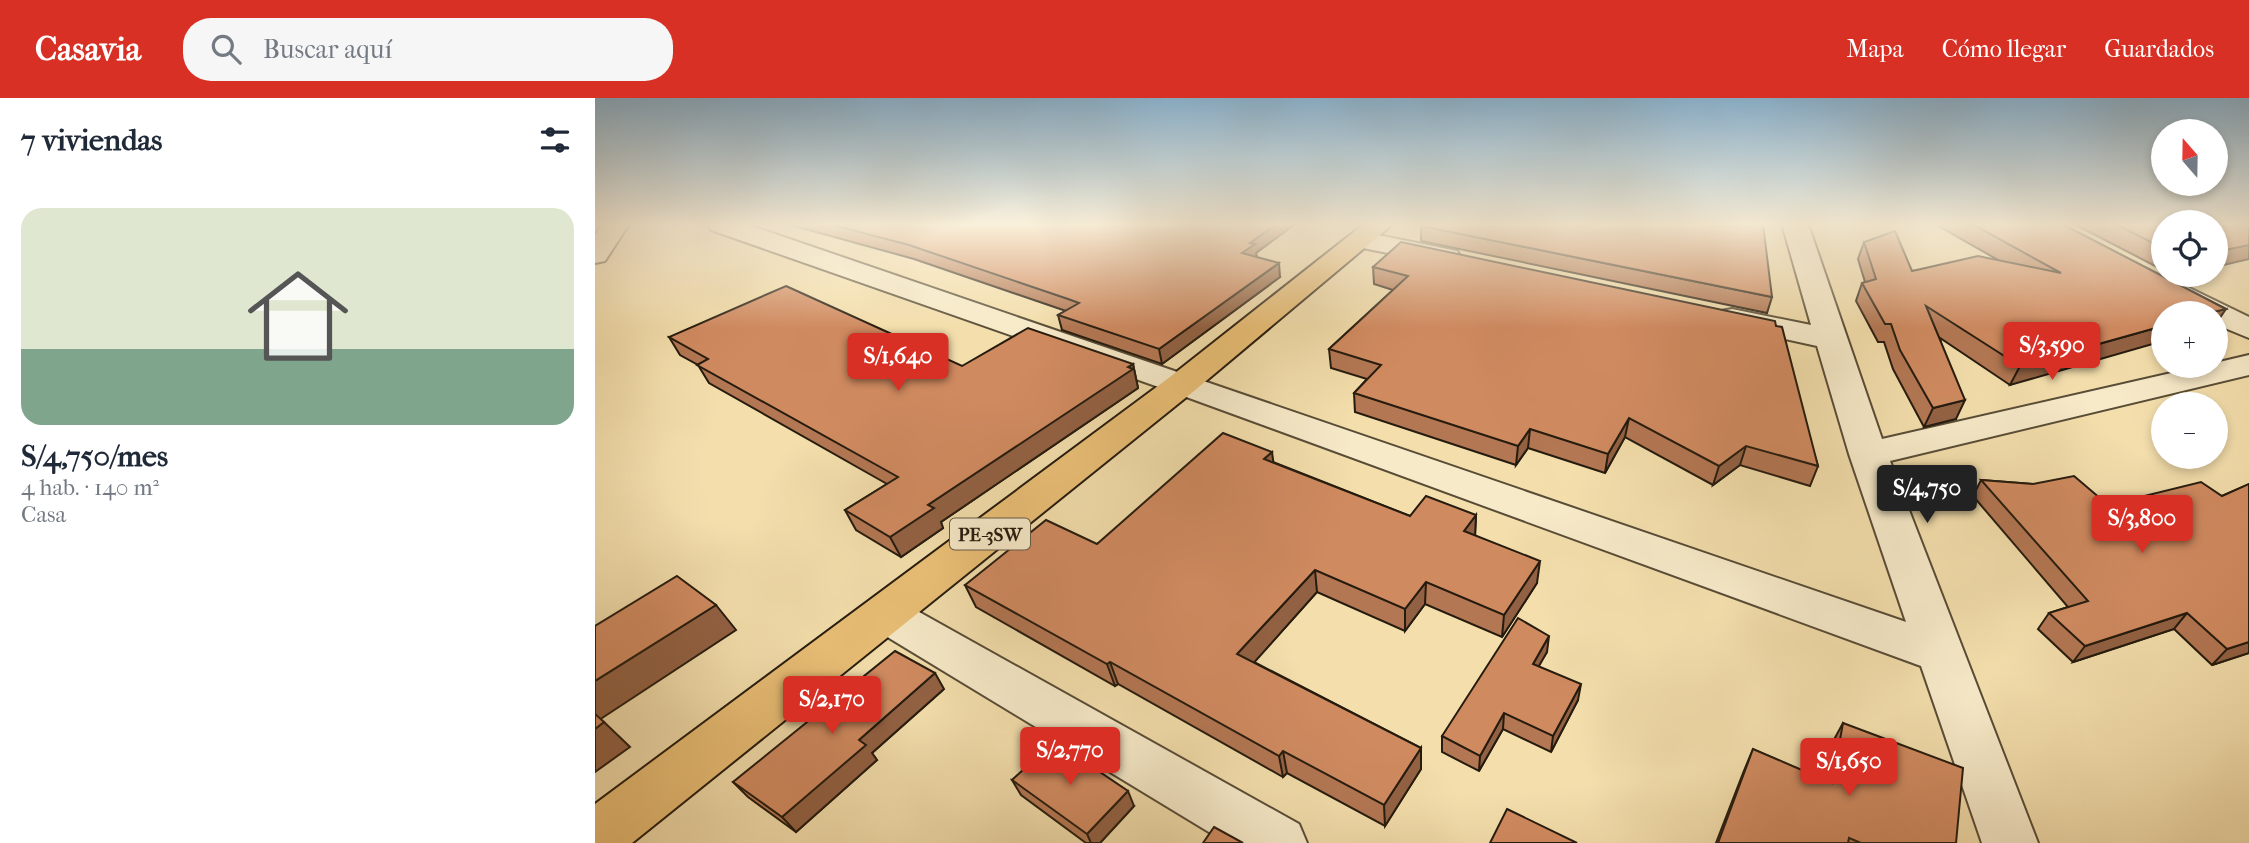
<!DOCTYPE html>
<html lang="es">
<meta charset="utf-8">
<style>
body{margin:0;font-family:"IM FELL French Canon",serif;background:#f6f6f7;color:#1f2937;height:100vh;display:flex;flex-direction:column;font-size:26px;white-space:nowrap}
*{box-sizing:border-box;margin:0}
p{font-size:23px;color:#747a83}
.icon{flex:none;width:38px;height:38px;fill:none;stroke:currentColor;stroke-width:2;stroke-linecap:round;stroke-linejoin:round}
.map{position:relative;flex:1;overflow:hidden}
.drawer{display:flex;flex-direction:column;background:#fff;width:595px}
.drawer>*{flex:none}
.needle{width:46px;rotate:340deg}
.buttons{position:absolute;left:1556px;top:21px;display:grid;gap:14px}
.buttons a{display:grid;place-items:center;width:77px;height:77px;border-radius:50%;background:#fff;box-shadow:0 4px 10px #0003;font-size:35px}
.price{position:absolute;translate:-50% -60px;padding:0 16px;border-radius:7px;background:#d93025;color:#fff;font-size:23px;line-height:46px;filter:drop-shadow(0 2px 4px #0008)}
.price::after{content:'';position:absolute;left:50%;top:42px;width:21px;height:16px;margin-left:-10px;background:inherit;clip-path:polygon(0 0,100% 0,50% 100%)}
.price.selected{background:#222;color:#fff}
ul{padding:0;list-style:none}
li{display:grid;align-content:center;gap:14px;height:371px;padding:0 21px}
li+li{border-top:2px solid #e0e1e3}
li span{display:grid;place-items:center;height:217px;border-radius:21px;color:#555}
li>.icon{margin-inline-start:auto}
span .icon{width:126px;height:126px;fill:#fffc;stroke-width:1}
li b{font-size:30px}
h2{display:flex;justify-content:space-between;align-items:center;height:84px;padding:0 21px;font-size:30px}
header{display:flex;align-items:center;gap:42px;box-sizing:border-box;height:98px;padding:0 35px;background:#d93025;color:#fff}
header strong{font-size:33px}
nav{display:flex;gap:38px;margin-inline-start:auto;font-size:24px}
.search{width:490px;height:63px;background:#f6f6f7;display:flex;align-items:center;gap:18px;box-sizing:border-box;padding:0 24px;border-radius:28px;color:#747a83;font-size:26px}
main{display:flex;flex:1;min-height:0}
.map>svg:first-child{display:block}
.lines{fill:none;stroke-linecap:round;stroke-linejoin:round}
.minor-casing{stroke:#584c36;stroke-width:4}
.primary-casing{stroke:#251b0e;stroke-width:4}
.minor{fill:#f7eac9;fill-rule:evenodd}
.primary{fill:#eabf76;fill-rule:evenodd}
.wall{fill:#b37753;stroke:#251b0e;stroke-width:2}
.shaded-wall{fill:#926143;stroke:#251b0e;stroke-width:2}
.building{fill:#d08a60;stroke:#251b0e;stroke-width:2}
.labels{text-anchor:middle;stroke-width:6;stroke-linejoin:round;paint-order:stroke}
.shield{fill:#f7eac9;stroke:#645946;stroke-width:2}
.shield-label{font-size:19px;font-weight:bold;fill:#251b0e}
</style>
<header>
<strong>Casavia</strong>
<div class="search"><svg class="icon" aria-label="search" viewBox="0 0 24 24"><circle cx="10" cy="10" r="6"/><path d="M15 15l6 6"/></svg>Buscar aquí</div>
<nav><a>Mapa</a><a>Cómo llegar</a><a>Guardados</a></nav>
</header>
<main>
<section class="drawer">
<h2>7 viviendas<svg class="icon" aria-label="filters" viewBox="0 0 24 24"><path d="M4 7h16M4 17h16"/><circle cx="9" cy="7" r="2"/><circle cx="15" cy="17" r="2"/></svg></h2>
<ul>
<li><span style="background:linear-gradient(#dfe7d0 65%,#7fa58c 0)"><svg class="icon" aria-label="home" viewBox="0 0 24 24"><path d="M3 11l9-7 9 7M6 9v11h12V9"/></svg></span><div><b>S/4,750/mes</b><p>4 hab. · 140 m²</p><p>Casa</p></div></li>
</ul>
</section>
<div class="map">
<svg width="1654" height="745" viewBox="0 0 1654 745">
<rect width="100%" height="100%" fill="#f3deac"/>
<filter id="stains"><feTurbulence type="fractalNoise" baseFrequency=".00286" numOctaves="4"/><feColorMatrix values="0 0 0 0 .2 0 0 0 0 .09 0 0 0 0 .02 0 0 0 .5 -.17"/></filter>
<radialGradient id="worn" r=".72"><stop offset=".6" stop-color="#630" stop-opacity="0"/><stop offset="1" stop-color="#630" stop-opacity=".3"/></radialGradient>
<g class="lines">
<defs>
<g id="minor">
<path d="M8,126H34L10,163L0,165V137Z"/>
<path d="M112,126H151L1311,524L1254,356L1222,248L1126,227L1121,220L1126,213L1137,211L1216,227L1187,126H1213L1287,341L1607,268H1620V265L1654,257V277L1295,363L1443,745H1387L1326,568L575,293L116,132Z"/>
<path d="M768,134L862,153L866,159L862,165L852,167L758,148L754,142L758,136Z"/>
<path d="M1582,184L1654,219V240L1620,226V215C1602,215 1579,210 1567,193L1571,187Z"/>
<path d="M292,499L308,505L704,726L712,745H632L276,529L269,517L276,505Z"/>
</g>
<path id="primary" d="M769,126H798L599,293L37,745H0V706L575,279Z"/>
</defs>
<use href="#minor" class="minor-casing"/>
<use href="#primary" class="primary-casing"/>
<use href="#minor" class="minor"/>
<use href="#primary" class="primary"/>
</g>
<g class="wall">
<path d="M192,126H700L661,155L662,159L685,179L567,266L467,232L463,217L471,213L319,161Z"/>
<path d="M1340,126H1467L1631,211L1415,287L1345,240L1361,321L1329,329L1298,271L1289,244H1283L1261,203L1267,185L1270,184L1263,161L1269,144L1317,173L1403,162Z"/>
<path d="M1479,126H1568V172Z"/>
<path d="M826,128L1177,199L1172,215L826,143Z"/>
<path d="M778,169L1181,228L1223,368L1215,388L1145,367L1118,387L1030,339L1010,375L933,350L921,367L760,314L759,295L772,281L736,270L734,251L798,192L779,186Z"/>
<path d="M74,239L367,268L538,266L543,290L346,424L348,430L306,459L261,432L250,412L292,386L114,285L103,267L85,257Z"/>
<path d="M678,364L815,418L881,417L880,437L942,485L907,539L830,506L810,533L722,494L659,564L826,650V671L790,728L692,675L688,679L523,586L520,588L381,509L370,487L502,446Z"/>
<path d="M1386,382L1438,386L1513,407L1627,398L1654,386V555L1617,567L1579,531L1478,564L1443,531L1454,515L1473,509L1378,398Z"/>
<path d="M952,554L943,568L983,602L956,654L908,631L884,673L847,654V638Z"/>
<path d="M349,591L277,655L282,662L201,734L153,699L138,684Z"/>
<path d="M1248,625L1361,745H1121L1148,675L1158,651L1229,682L1235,649Z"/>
<path d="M417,682L539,708L505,745H491L426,697Z"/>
</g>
<g class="shaded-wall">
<path d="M681,126H700L661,155L662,160L647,155L655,145Z"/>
<path d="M1654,147V161L1620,169V154Z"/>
<path d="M684,165L685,179L567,266L564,251Z"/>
<path d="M1631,211L1620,227V215H1614Z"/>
<path d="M1568,228V243L1415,287L1425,268Z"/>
<path d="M538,266L543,290L346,424L348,430L306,459L295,439L333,407Z"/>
<path d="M1370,302L1361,321L1329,329L1338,310Z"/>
<path d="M1034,320L1030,339L1010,375L1013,356Z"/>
<path d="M935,331L933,350L921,367L923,348Z"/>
<path d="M1151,348L1145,367L1118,387L1124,368Z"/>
<path d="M677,354L680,376L669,361Z"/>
<path d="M881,417L880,439L869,433Z"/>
<path d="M945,463L942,485L907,539L909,517Z"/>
<path d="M720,472L722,494L647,578L642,556Z"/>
<path d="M831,484L830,506L810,533V511Z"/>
<path d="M121,507L141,532L4,622L0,618V583Z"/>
<path d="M1592,515L1579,531L1478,564L1490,548Z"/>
<path d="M954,538L952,554L936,582L938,566Z"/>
<path d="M1654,544V555L1617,567L1632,551Z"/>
<path d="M515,564L523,586L520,588L512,566Z"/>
<path d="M340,575L349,591L277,655L282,662L201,734L187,719L264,642Z"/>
<path d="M986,586L983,602L956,654L958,638Z"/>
<path d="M909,615L908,631L884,673L885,658Z"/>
<path d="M9,624L35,649L0,674V631Z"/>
<path d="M826,650V671L790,728L789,707Z"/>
<path d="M688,653L692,675L688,679L684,658Z"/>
<path d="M533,693L539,708L505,745H496L492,736Z"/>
</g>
<g class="building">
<path d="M234,126H681L655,145L660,146L647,155L684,165L564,251L463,217L484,205L473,201L314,147Z"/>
<path d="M828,126H1168L1177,199L826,128Z"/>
<path d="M1377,126H1467L1631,211L1614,215H1568V228L1425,268L1331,208L1370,302L1338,310L1305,252L1296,226H1290L1267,185L1281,181L1269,144L1300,133L1317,173L1383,158L1466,175Z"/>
<path d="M1520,126H1568V150Z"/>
<path d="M1620,126H1654V147L1620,154Z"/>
<path d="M806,144L1180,223L1181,228L1187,229L1223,368L1151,348L1124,368L1034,320L1013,356L935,331L923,348L759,295L786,267L734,251L813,178L778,169Z"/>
<path d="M191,188L367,268L433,230L538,266L533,269L538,271L333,407L339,410L295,439L250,412L303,379L102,267L113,261L74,239Z"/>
<path d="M628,335L677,354L669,361L815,418L831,398L881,417L869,433L945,463L909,517L831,484L810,511L720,472L642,556L826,650L789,707L688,653L684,658L515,564L512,566L370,487L451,422L502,446Z"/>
<path d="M1479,378L1513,407L1606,384L1627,398L1654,386V544L1632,551L1592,515L1490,548L1454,515L1493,503L1386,382L1438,386Z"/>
<path d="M82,478L121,507L0,583V528Z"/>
<path d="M923,520L954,538L938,566L986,586L958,638L909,615L885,658L847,638Z"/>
<path d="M300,553L340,575L264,642L271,647L187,719L138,684Z"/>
<path d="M0,616L9,624L0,631Z"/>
<path d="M1248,625L1368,670L1361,745H1266L1254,740L1253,745H1123L1158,651L1237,685Z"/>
<path d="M459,643L533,693L492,736L417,682Z"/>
<path d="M912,711L982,745H895Z"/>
<path d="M619,729L648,745H608Z"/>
</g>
<linearGradient id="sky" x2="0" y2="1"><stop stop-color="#8bb6d4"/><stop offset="0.55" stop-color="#faf0da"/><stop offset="1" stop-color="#faf0da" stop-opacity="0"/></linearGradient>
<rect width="1654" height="230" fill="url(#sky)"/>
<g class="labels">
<rect class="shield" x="355" y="420.5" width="80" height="31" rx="5"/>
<g class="shield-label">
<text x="395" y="443">PE-3SW</text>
</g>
</g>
<rect width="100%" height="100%" filter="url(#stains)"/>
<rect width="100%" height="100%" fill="url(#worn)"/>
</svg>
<div class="buttons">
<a><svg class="needle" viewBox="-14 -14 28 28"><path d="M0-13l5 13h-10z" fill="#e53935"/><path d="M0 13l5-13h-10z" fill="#747a83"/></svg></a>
<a><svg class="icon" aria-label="locate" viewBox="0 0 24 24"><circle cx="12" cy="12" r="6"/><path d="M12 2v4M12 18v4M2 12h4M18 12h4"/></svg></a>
<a>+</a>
<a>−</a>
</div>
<b class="price" style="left:1457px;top:284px">S/3,590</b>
<b class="price" style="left:303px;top:295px">S/1,640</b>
<b class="price selected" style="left:1332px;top:427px">S/4,750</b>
<b class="price" style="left:1547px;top:457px">S/3,800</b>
<b class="price" style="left:237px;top:638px">S/2,170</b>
<b class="price" style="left:475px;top:689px">S/2,770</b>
<b class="price" style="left:1254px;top:700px">S/1,650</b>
</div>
</main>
